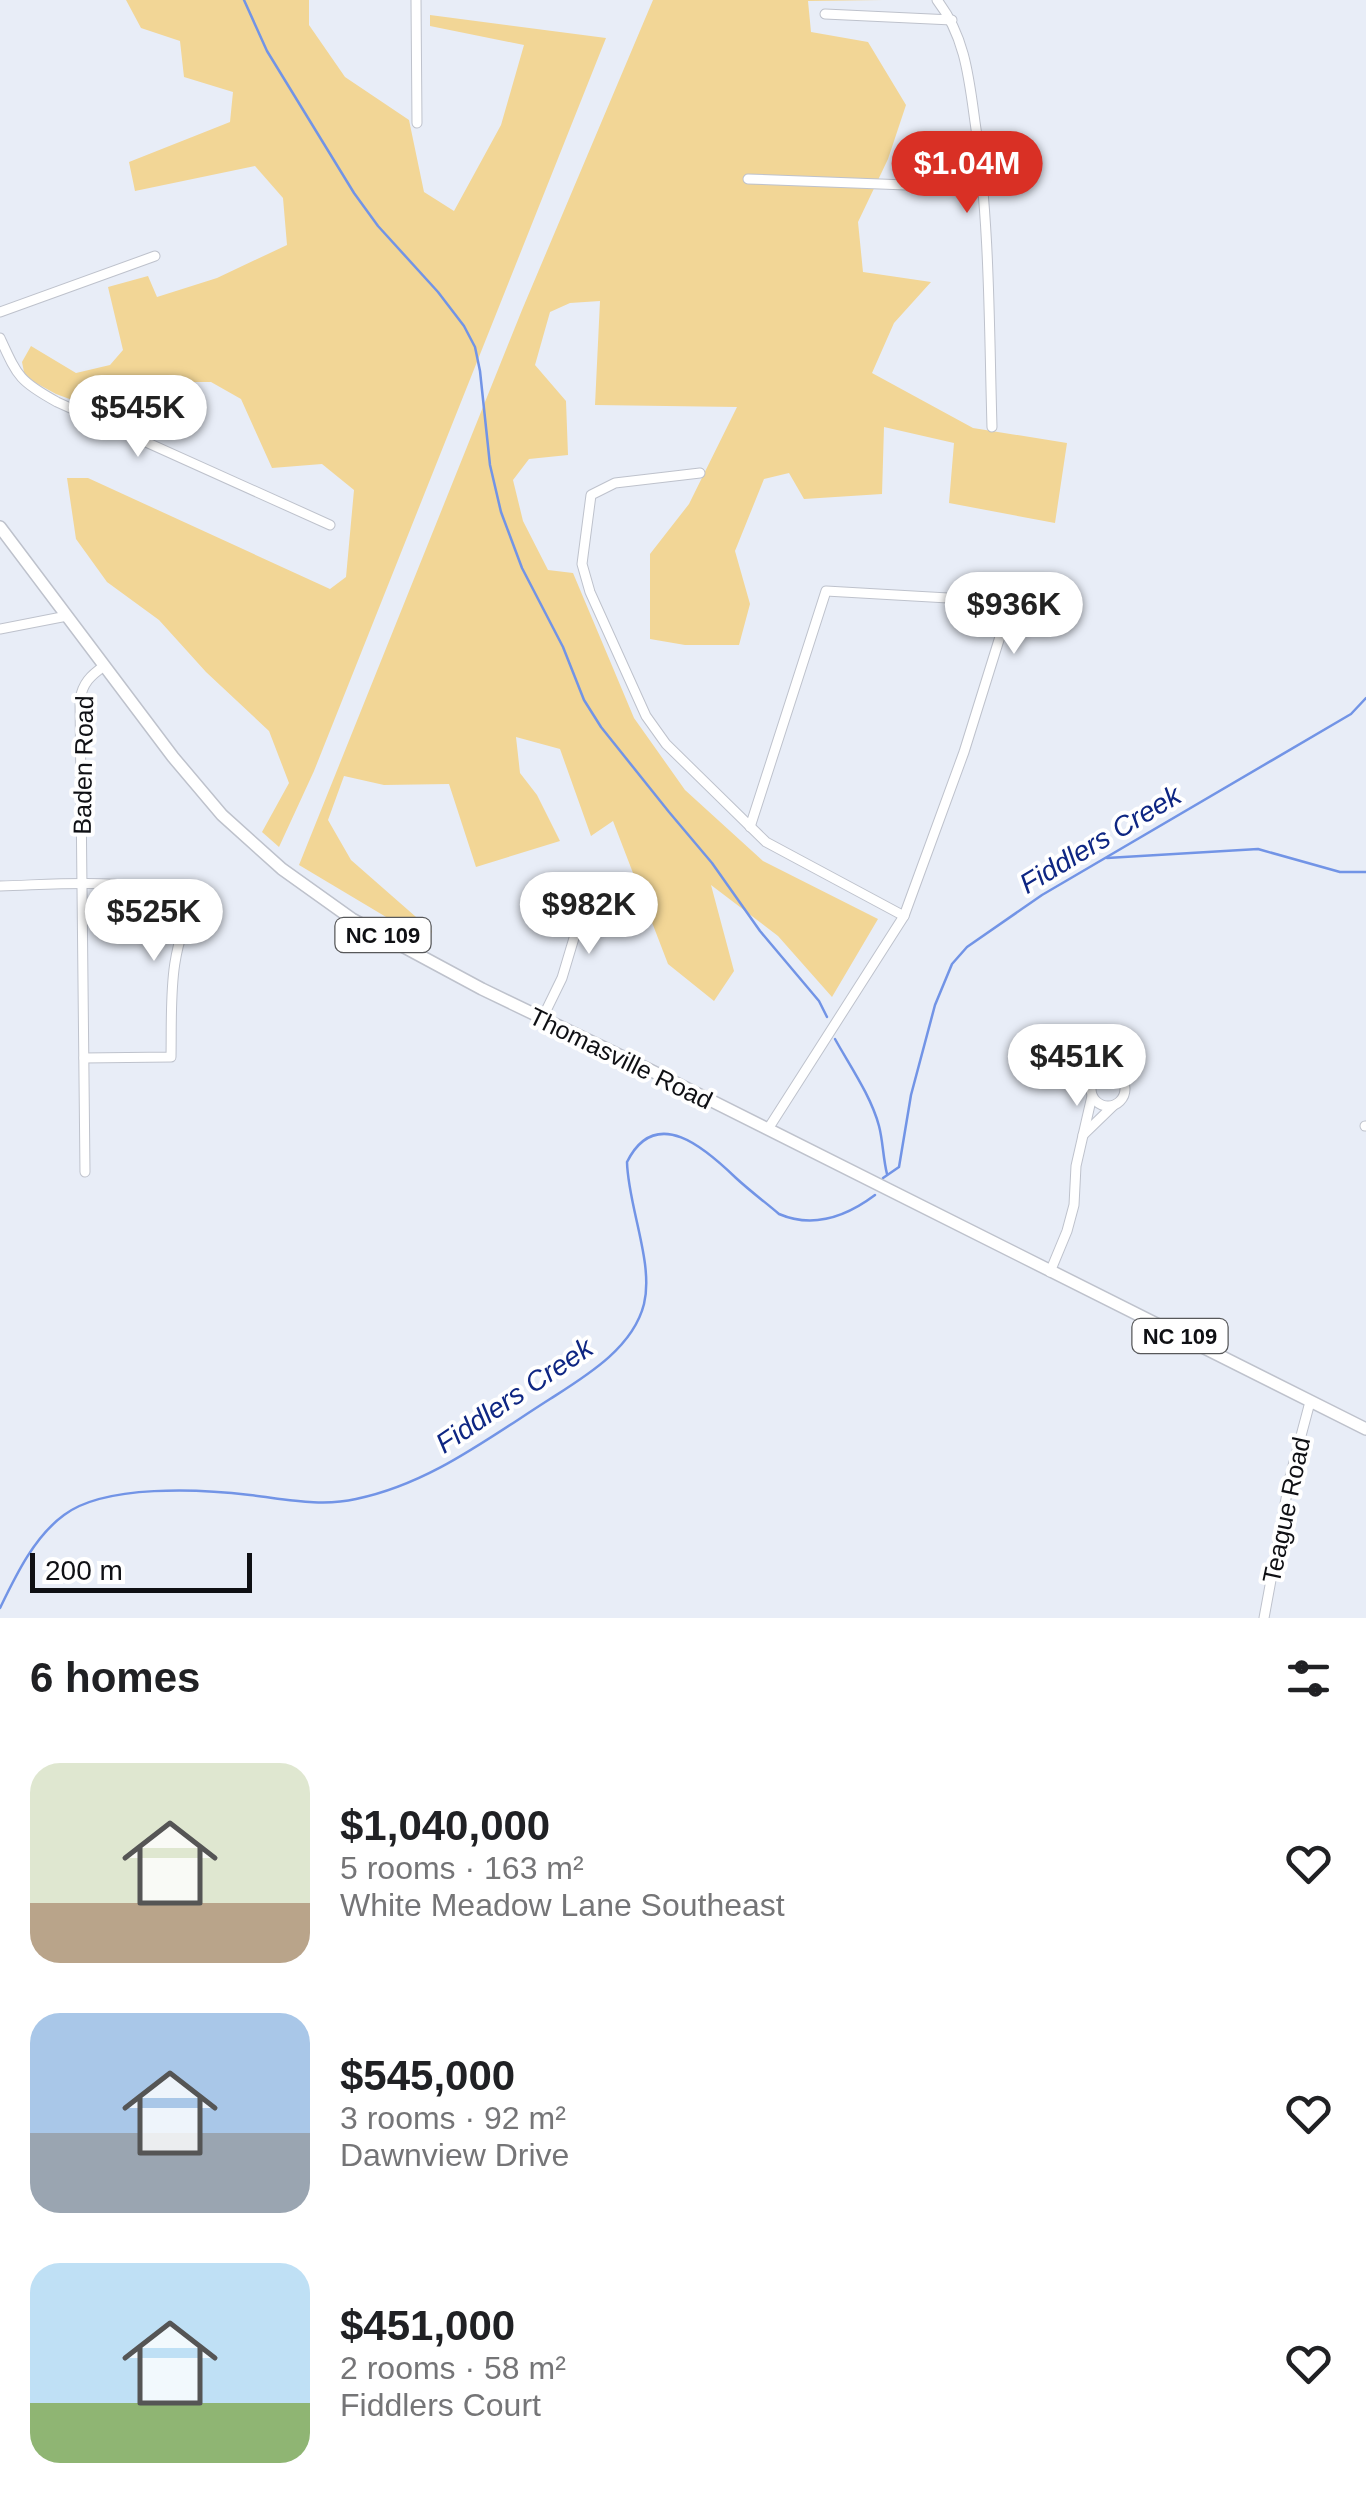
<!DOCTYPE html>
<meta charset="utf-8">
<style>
body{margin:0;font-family:Helvetica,sans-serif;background:#f2f2f2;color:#202124;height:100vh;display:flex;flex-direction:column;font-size:38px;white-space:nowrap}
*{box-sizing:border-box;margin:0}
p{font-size:32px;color:#757577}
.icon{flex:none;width:55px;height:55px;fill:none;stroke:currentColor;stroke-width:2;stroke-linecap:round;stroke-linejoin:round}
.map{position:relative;height:1618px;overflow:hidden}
.details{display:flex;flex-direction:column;background:#fff;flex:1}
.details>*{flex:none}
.scale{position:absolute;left:30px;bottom:25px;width:222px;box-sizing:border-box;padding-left:10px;border:5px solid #0f1014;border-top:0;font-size:28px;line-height:35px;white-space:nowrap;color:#0f1014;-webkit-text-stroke:8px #fff;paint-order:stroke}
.price{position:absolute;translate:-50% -85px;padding:0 22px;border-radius:35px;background:#fff;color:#222;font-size:32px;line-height:65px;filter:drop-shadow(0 2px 5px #0008)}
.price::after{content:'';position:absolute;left:50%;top:60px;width:30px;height:22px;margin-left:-15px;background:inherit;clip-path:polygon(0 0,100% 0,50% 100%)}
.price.current{background:#d93025;color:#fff}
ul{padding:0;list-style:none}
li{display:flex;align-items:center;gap:30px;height:250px;padding:0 30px}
li span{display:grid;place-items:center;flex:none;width:280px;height:200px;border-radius:30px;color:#555}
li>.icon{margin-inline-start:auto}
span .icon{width:120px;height:120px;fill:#fffc;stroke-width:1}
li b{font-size:42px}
h2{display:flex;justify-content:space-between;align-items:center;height:120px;padding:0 30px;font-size:42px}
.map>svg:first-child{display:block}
.green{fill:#f2d696}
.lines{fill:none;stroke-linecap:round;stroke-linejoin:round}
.stream{stroke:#7294e6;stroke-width:2.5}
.minor-casing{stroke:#bec2cc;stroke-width:11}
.major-casing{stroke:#bec2cc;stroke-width:14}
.minor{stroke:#fff;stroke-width:9}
.major{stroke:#fff;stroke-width:11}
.labels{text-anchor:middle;stroke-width:8;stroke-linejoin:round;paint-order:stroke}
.shield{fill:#fff;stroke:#57585a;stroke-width:2.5}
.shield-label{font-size:22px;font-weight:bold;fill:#0f1014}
.street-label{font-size:25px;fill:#0f1014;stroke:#fff}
.water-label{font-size:28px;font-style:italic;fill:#0e2683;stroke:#fff}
</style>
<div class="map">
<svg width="1366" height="1618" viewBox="0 0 1366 1618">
<rect width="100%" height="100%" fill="#e8edf7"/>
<g class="green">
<path d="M126,0H309V25L345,77L409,120L424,192L454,211L501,125L524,45L430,26V15L606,38L314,771L279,847L262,832L289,783L269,731L206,672L159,620L107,582L76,539L67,478H88L330,589L346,577L354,490L322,464L272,468L241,399L211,382H161L119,389L94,408L56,394L25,377L22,362L31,346L76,373L110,365L123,350L108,287L148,276L157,297L217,278L287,245L283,198L255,166L135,191L129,162L230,122L233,92L184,77L180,41L141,28Z"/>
<path d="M653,0H883L808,1L811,32L868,42L906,105L888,159L858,222L863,272L931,282L894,323L872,373L973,428L1067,443L1055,523L949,503L954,443L884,427L882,494L804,499L789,473L764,479L735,551L750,604L739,645H685L650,639V554L689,504L737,407L595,405L600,301L570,303L550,312L535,365L566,401L568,455L529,459L513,480L523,521L548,570L573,573L634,718L685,790L763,861L878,919L832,997L778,936L711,885L734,971L714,1001L668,964L613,821L591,836L560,749L516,737L520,773L537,795L560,841L476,867L449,784L384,785L344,776L328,820L351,860L432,931L428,942L299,865L522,310Z"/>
</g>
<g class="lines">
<g class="stream">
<path d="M244,0L267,51L354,193L378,226L438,292L464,326L475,347L480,371L490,465L501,512L522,568L563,647L584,700L601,727L669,812L712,863L760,931L819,1001L827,1017"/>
<path d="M1107,858L1258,849L1340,872H1366"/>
<path d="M835,1039C850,1066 871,1096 879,1126C883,1141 883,1158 887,1174"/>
<path d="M883,1178L899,1167L911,1095L935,1005L952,964L967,947L1042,895L1351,714L1366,698"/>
<path d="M0,1608C16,1575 34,1537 64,1515C105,1484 201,1489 250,1495C285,1499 321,1507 356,1499C429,1484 487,1439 550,1399C586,1376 633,1348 644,1304C654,1263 628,1206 627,1162C656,1104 706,1149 736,1178C750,1191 765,1202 779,1214C814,1229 847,1216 875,1195"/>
</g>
<defs>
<g id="minor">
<path d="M416,0L417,123"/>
<path d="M937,0C965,36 969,78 975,122C990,223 989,325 992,427"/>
<path d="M825,14L952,20"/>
<path d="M748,179L985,188"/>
<path d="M0,312L155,256"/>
<path d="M0,338C18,377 19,381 57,402L330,525"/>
<path d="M700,473L615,483L591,495L582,564L590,592L646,716L666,744L766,842L904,916"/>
<path d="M0,629L67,616"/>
<path d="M750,827L826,591L983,600L1008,611L964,752L904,916L768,1129"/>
<path d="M0,886C70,884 130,877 198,900C167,947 172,1003 171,1057L84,1058"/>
<path d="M542,1019L562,978L592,878"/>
<circle cx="1108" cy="1089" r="17"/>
<path d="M1365,1126H1366"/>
<path d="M1083,1135L1113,1106"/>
<path d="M85,1172L80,699C83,683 90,676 104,666"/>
<path d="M1050,1272L1067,1231L1074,1205L1076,1166L1092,1096"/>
<path d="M1264,1618L1290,1477L1310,1402"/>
</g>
<path id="major" d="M0,527L173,757L222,815L282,869L352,919L482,989L646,1068L1366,1429"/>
</defs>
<use href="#minor" class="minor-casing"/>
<use href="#major" class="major-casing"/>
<use href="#minor" class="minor"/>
<use href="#major" class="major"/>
</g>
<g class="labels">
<g class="shield">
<rect x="335.5" y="918" width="95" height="34" rx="8"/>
<rect x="1132.5" y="1319" width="95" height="34" rx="8"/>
</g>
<g class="shield-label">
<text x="383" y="943">NC 109</text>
<text x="1180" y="1344">NC 109</text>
</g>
<g class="street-label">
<text transform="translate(83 765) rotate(-89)" y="9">Baden Road</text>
<text transform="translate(621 1058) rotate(26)" y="9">Thomasville Road</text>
<text transform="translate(1286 1510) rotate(-78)" y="9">Teague Road</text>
</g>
<g class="water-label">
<text transform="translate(1100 839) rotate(-31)" y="10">Fiddlers Creek</text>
<text transform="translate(514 1395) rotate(-34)" y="10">Fiddlers Creek</text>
</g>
</g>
</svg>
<div class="scale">200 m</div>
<b class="price current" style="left:967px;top:216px">$1.04M</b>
<b class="price" style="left:138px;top:460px">$545K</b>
<b class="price" style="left:1014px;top:657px">$936K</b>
<b class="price" style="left:589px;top:957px">$982K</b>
<b class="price" style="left:154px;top:964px">$525K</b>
<b class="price" style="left:1077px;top:1109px">$451K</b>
</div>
<section class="details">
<h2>6 homes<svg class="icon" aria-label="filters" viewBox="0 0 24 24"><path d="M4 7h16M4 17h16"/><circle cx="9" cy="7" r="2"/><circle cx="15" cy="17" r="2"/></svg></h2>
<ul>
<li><span style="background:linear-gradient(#dfe7d0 70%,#b9a48a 0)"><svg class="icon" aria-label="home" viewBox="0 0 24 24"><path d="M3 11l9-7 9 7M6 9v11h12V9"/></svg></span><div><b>$1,040,000</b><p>5 rooms · 163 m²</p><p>White Meadow Lane Southeast</p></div><svg class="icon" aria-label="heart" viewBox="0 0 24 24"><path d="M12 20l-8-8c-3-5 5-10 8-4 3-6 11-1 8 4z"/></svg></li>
<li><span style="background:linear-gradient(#a9c7e8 60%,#9aa5b1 0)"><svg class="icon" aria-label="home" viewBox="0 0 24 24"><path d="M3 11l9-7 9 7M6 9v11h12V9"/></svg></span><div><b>$545,000</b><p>3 rooms · 92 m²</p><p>Dawnview Drive</p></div><svg class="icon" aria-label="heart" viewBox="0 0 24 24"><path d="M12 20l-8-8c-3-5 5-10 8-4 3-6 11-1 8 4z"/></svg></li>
<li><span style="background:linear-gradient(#bfe0f5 70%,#8fb573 0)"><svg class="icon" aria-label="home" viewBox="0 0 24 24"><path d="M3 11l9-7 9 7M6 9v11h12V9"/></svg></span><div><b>$451,000</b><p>2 rooms · 58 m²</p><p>Fiddlers Court</p></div><svg class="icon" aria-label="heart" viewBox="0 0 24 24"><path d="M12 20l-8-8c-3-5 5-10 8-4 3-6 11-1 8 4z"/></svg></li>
</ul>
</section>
